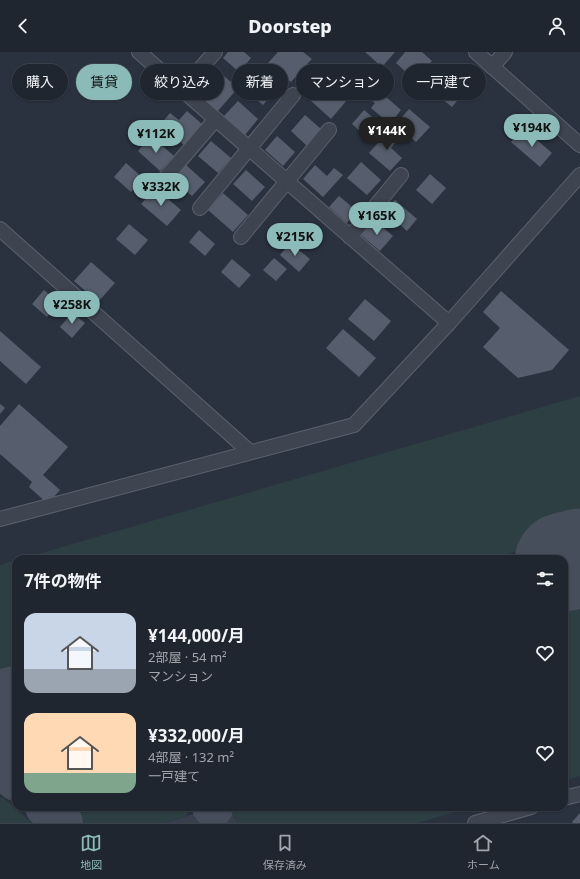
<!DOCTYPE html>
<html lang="ja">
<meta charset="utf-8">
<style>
body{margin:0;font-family:"Noto Sans","Noto Sans JP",sans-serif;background:#282e38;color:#f1f3f6;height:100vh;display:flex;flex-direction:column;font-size:15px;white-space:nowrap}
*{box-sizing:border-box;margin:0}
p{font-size:13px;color:#a2a5ab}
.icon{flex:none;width:22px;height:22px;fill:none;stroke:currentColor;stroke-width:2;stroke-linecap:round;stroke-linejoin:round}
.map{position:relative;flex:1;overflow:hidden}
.sheet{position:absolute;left:12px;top:503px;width:556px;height:256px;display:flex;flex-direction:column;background:#202630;border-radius:12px;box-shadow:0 1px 3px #0004,0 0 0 1px #3d434c}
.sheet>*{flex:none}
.hud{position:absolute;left:12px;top:12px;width:556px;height:36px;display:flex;gap:8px}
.price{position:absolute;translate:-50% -34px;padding:0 9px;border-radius:14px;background:#8bbbb9;color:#111;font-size:13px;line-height:26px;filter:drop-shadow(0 1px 2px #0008)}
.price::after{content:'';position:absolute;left:50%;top:24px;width:12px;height:9px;margin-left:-6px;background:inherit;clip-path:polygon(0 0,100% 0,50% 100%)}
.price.active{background:#222;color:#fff}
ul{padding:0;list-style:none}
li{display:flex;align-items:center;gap:12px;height:100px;padding:0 12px}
li span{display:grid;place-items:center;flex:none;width:112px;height:80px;border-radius:12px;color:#555}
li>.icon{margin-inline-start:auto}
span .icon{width:48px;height:48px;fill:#fffc;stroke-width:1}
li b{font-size:17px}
h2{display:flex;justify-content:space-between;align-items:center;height:48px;padding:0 12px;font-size:17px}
.chip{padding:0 14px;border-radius:18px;background:#202630;box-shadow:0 1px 3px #0004,0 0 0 1px #3d434c;font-size:14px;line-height:36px}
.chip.active{background:#8bbbb9;color:#111}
header{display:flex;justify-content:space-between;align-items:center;height:52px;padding:0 12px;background:#202630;font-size:18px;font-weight:800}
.menu{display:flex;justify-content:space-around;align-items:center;height:56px;border-top:1px solid #3d434c;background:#202630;font-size:11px;color:#a2a5ab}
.menu a{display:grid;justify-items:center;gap:2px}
.menu .active{color:#8bbbb9}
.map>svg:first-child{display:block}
.airport{fill:#383f4c}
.green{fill:#2d3f42}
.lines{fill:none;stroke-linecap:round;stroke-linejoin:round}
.taxiway{stroke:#464d5b;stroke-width:40}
.runway{stroke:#464d5b;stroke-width:99}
.building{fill:#565e6d}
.minor-casing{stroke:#5c626d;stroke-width:16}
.minor{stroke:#3e4450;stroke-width:14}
</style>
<header><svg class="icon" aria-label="back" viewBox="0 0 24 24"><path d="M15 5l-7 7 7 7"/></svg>Doorstep<svg class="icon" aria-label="person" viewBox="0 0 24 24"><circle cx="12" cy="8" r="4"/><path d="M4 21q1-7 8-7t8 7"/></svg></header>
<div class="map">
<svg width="580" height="771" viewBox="0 0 580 771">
<rect width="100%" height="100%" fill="#2a3240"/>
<path class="airport" d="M217,755H230L237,771H164Z"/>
<g class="green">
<path d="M580,344V482L489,507H415L414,504L404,507H21Z"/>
<path d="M16,508V617L0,622V513Z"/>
<path d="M580,549V724L564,729V554Z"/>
<path d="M2,745L32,771H0V746Z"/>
<path d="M68,755H191L186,764L164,771H85Z"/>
<path d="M230,755H473L417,771H237Z"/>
</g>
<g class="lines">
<g class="taxiway">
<path d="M0,714L16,729"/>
<path d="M45,755L63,771"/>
<path d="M212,755L213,756"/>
</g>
<g class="runway">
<path d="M564,510L580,506"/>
<path d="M0,668L16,664"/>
</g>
</g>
<g class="building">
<path d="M228,0H244L251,6L239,20L223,6Z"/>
<path d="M278,0H303L312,7L307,12L314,18L305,27L299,21L291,30L268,11Z"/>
<path d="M365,0H395L382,15Z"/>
<path d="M405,0H422L432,9L415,28L396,11Z"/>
<path d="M442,17L467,37L452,55L428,35Z"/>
<path d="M224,24L238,36L216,61L202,49Z"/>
<path d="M261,25L276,38L263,53L248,40Z"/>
<path d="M375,26L389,39L385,44L401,58L390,72L371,56L375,51L362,41Z"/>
<path d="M326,29L347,48L331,67L309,47Z"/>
<path d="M238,49L258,67L245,83L224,64Z"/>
<path d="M409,57L430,75L416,90L396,72Z"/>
<path d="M364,58L384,75L371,89L352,72Z"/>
<path d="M187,59L202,72L184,93L160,73L170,61L179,68Z"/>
<path d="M305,63L321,77L307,94L291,79Z"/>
<path d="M523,76L552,101L540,115L511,90Z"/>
<path d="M390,77L400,85L391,96L402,106L390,119L369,101Z"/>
<path d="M151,84L174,104L160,119L138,99Z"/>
<path d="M277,84L295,100L283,114L265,98Z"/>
<path d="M211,89L231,106L218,121L198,104Z"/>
<path d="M361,110L381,128L367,143L347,126Z"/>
<path d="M126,111L143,126L131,140L114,125Z"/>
<path d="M186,113L205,130L192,144L173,128Z"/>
<path d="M315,113L327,124L334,116L343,123L323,145L303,127Z"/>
<path d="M246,118L265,135L252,149L233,132Z"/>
<path d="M430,122L446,136L432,152L416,138Z"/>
<path d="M155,136L181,158L167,174L141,152Z"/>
<path d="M223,141L248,163L233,180L208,158Z"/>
<path d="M339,144L357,159L347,171L329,155Z"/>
<path d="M395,148L417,167L407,179L385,159Z"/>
<path d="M374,168L393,184L380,199L361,183Z"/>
<path d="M129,172L148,188L135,203L116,187Z"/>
<path d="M199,178L215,192L205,204L189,190Z"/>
<path d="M290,191L310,207L299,220L280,203Z"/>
<path d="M274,206L287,217L276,229L263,218Z"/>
<path d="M232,207L251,223L239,236L221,220Z"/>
<path d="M91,210L115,231L98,250L74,229Z"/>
<path d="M44,238L59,251L47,265L32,252Z"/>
<path d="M501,239L569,298L552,318L518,326L483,295L500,276L483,260Z"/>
<path d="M365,247L391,269L374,289L348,267Z"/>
<path d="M72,261L85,271L72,286L60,275Z"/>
<path d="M343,277L376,306L359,325L326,296Z"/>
<path d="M0,279L41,315L26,332L0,309Z"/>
<path d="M0,352L5,356L0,362Z"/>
<path d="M19,352L68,395L43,423L60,438L48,452L29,435L32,430L0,402V374Z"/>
<path d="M580,761V771H573L572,770Z"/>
</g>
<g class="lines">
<defs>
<g id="minor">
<path d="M139,0L449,271"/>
<path d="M476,0L580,93"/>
<path d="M492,15L505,0"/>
<path d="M181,38L215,0"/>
<path d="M166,125L215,68"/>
<path d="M200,156L293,43"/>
<path d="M0,177L250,400"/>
<path d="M241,185L329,78"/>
<path d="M350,185L401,123"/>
<path d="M0,467L354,373L449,271L580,123"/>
<path d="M564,746L580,742"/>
<path d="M475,771L531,755"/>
</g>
</defs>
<use href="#minor" class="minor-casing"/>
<use href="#minor" class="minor"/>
</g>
</svg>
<b class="price" style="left:532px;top:96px">¥194K</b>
<b class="price active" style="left:387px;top:99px">¥144K</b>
<b class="price" style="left:156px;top:102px">¥112K</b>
<b class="price" style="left:161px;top:155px">¥332K</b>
<b class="price" style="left:377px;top:184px">¥165K</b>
<b class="price" style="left:295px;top:205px">¥215K</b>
<b class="price" style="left:72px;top:273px">¥258K</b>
<div class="hud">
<a class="chip">購入</a>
<a class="chip active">賃貸</a>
<a class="chip">絞り込み</a>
<a class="chip">新着</a>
<a class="chip">マンション</a>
<a class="chip">一戸建て</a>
</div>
<section class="sheet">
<h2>7件の物件<svg class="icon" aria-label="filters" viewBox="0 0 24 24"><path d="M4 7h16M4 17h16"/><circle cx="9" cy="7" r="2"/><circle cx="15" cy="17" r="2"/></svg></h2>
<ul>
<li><span style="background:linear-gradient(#c9d6e8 70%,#9aa5b1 0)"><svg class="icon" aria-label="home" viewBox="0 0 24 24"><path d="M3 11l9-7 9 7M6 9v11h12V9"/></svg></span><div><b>¥144,000/月</b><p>2部屋 · 54 m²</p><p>マンション</p></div><svg class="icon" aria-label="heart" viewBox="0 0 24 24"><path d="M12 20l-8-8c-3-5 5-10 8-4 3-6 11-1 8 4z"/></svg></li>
<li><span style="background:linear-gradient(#ffd9b3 75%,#7fa58c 0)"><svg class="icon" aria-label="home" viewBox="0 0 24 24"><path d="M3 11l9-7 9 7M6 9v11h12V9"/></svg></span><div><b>¥332,000/月</b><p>4部屋 · 132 m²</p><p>一戸建て</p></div><svg class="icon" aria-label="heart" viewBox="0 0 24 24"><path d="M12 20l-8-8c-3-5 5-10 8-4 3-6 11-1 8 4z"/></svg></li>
</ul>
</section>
</div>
<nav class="menu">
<a class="active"><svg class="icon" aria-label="map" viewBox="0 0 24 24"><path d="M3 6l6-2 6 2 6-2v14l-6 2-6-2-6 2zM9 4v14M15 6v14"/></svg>地図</a>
<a><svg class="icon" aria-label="saved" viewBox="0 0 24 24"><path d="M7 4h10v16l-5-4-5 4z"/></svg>保存済み</a>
<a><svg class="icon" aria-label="home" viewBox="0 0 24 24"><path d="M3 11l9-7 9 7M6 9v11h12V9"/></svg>ホーム</a>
</nav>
